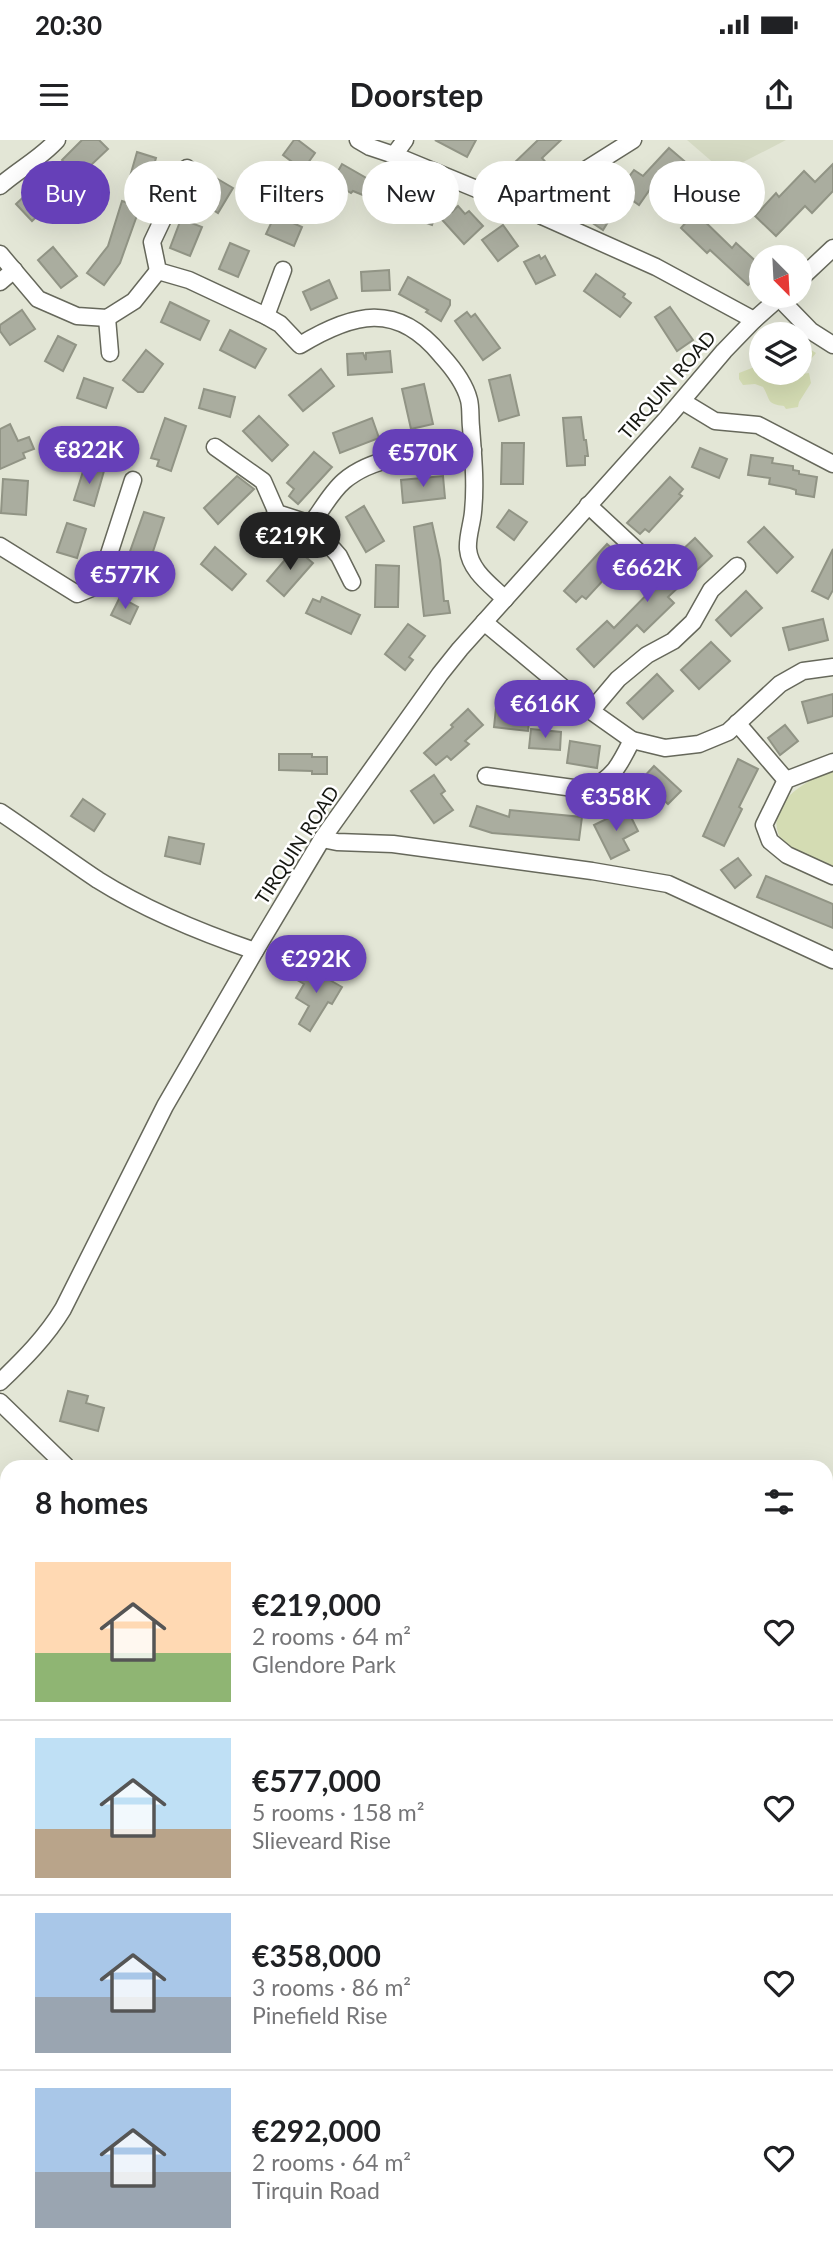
<!DOCTYPE html>
<meta charset="utf-8">
<style>
body{margin:0;font-family:Lato,sans-serif;background:#f2f2f2;color:#202124;height:100vh;display:flex;flex-direction:column;font-size:26px;white-space:nowrap}
*{box-sizing:border-box;margin:0}
p{font-size:23px;color:#757577}
.icon{flex:none;width:38px;height:38px;fill:none;stroke:currentColor;stroke-width:2;stroke-linecap:round;stroke-linejoin:round}
.map{position:relative;flex:1;overflow:hidden}
.panel{position:absolute;left:0px;top:1320px;width:833px;height:800px;display:flex;flex-direction:column;background:#fff;border-radius:21px 21px 0 0;box-shadow:0 7px 28px #0002}
.panel>*{flex:none}
.hud{position:absolute;left:21px;top:21px;width:791px;height:63px;display:flex;gap:14px}
.needle{width:46px;rotate:156deg}
.fabs{position:absolute;left:749px;top:105px;display:grid;gap:14px}
.fabs a{display:grid;place-items:center;width:63px;height:63px;border-radius:50%;background:#fff;box-shadow:0 7px 28px #0002;font-size:35px}
.price{position:absolute;translate:-50% -60px;padding:0 16px;border-radius:24px;background:#6640b8;color:#fff;font-size:23px;line-height:46px;filter:drop-shadow(0 2px 4px #0008)}
.price::after{content:'';position:absolute;left:50%;top:42px;width:21px;height:16px;margin-left:-10px;background:inherit;clip-path:polygon(0 0,100% 0,50% 100%)}
.price.active{background:#222;color:#fff}
ul{padding:0;list-style:none}
li{display:flex;align-items:center;gap:21px;height:175px;padding:0 35px}
li+li{border-top:2px solid #e0e0e0}
li span{display:grid;place-items:center;flex:none;width:196px;height:140px;border-radius:0px;color:#555}
li>.icon{margin-inline-start:auto}
span .icon{width:84px;height:84px;fill:#fffc;stroke-width:1}
li b{font-size:30px}
h2{display:flex;justify-content:space-between;align-items:center;height:84px;padding:0 35px;font-size:30px}
.tag{padding:0 24px;border-radius:32px;background:#fff;box-shadow:0 7px 28px #0002;font-size:24px;line-height:63px}
.tag.active{background:#6640b8;color:#fff}
.status{display:flex;justify-content:space-between;align-items:center;height:49px;padding:0 35px;background:#fff;direction:ltr}
.status svg{height:19px;fill:currentColor}
header{display:flex;justify-content:space-between;align-items:center;height:91px;padding:0 35px;background:#fff;font-size:32px;font-weight:700}
.map>svg:first-child{display:block}
.built{fill:#d5dac3}
.green{fill:#d4dcb3}
.building{fill:#aaad9f;stroke:#919485;stroke-width:2}
.lines{fill:none;stroke-linecap:round;stroke-linejoin:round}
.minor-casing{stroke:#66685b;stroke-width:19}
.minor{stroke:#fff;stroke-width:16}
.labels{text-anchor:middle;stroke-width:5;stroke-linejoin:round;paint-order:stroke}
.street-label{font-size:19px;fill:#151711;stroke:#fff}
</style>
<div class="status"><b>20:30</b><svg viewBox="0 0 49 12"><path d="M0 12V9h3v3zM5 12V6h3v6zM10 12V3h3v9zM15 12V0h3v12zM26 1h20v11H26zM47 4h2v5h-2z"/></svg></div>
<header><svg class="icon" aria-label="menu" viewBox="0 0 24 24"><path d="M4 6h16M4 12h16M4 18h16"/></svg>Doorstep<svg class="icon" aria-label="share" viewBox="0 0 24 24"><path d="M12 15V3M7 8l5-5 5 5M5 13v7h14v-7"/></svg></header>
<div class="map">
<svg width="833" height="2118" viewBox="0 0 833 2118">
<rect width="100%" height="100%" fill="#e3e6d6"/>
<path class="built" d="M687,0H786L724,32Z"/>
<g class="green">
<path d="M808,208L816,213L802,230V234L809,233L811,243L799,262L798,267L786,269L784,266C766,264 771,260 763,247L755,244L743,245L739,239V233L757,226L760,221L761,233H800V219Z"/>
<path d="M833,629V728C819,722 800,717 788,707C781,702 779,697 777,689C772,658 809,640 833,629Z"/>
</g>
<g class="building">
<path d="M82,0H99L108,9L88,28L78,25L75,33L62,20Z"/>
<path d="M294,0H298L315,13L303,30L283,15Z"/>
<path d="M435,0H476L467,17Z"/>
<path d="M538,0H561L542,18L548,25L536,37L527,27L520,34L512,25Z"/>
<path d="M669,8L689,25L673,43L662,32L639,65L622,53L627,45L624,43L634,30L643,36Z"/>
<path d="M137,12L156,18L148,46L129,40Z"/>
<path d="M342,24L377,44L379,39L386,41L430,56L427,63L452,72L458,66L465,74L469,71L483,86L464,104L436,73L432,85L401,74L402,71L353,51L351,53L332,42Z"/>
<path d="M833,24V51L812,73L805,66L776,96L755,76L776,53L779,57L804,31L815,42Z"/>
<path d="M46,36L62,53L32,81L16,64Z"/>
<path d="M216,38L233,48L218,73L201,62Z"/>
<path d="M594,55L616,69L603,90L585,78L589,71L586,69Z"/>
<path d="M122,61L140,67L120,123L104,145L87,133L108,106Z"/>
<path d="M695,72L732,108L736,103L761,126V130L748,145L710,110L707,113L681,88Z"/>
<path d="M275,75L302,87L294,106L266,94Z"/>
<path d="M181,79L202,87L190,116L170,108Z"/>
<path d="M503,85L518,106L498,121L482,100Z"/>
<path d="M230,103L249,111L238,137L219,129Z"/>
<path d="M53,107L77,136L61,148L38,120Z"/>
<path d="M539,115L541,119L545,116L555,135L536,144L524,122Z"/>
<path d="M389,130L390,150L362,151L361,132Z"/>
<path d="M596,134L625,154L623,157L631,163L620,177L584,151Z"/>
<path d="M408,137L450,160V165L441,181L426,172L428,170L399,154Z"/>
<path d="M329,140L337,158L311,170L303,152Z"/>
<path d="M170,162L209,181L200,200L161,182Z"/>
<path d="M670,167L693,200L677,211L655,177Z"/>
<path d="M22,170L35,189L10,205L0,191V185Z"/>
<path d="M467,172L471,177L475,174L500,208L483,220L455,181Z"/>
<path d="M230,190L266,209L255,228L220,210Z"/>
<path d="M58,196L76,205L63,231L45,221Z"/>
<path d="M146,210L163,224L143,252H138L123,240Z"/>
<path d="M390,211L392,232L348,235L347,214L363,213L366,220V213Z"/>
<path d="M321,229L334,246L303,271L289,255Z"/>
<path d="M510,235L519,275L499,281L489,240Z"/>
<path d="M84,238L113,248L106,268L77,258Z"/>
<path d="M424,244L433,284L411,289L402,249Z"/>
<path d="M204,249L235,257L230,277L199,268Z"/>
<path d="M259,276L288,305L272,321L243,291Z"/>
<path d="M581,277L584,300H586L588,316H585V325L567,326L563,278Z"/>
<path d="M165,278L186,286L171,331L157,326L159,320L151,318Z"/>
<path d="M372,278L379,298L340,313L333,293Z"/>
<path d="M10,284L18,301L29,297L34,309L23,313L25,318L0,329V289Z"/>
<path d="M502,303H524L523,344H501Z"/>
<path d="M700,308L727,319L719,338L692,327Z"/>
<path d="M314,312L332,327L298,364L289,356L294,349L287,343Z"/>
<path d="M751,315L773,318L772,323L793,326V330L799,331V334L817,337L814,357L796,354V350L790,348L769,344L770,338L748,335Z"/>
<path d="M85,325L104,331L94,366L74,360Z"/>
<path d="M237,336L254,349L218,384L204,368Z"/>
<path d="M443,336L445,358L403,363L401,340Z"/>
<path d="M670,337L683,349L679,354L682,356L649,392L645,389L640,394L627,383Z"/>
<path d="M3,339L28,341L26,375L1,373Z"/>
<path d="M364,366L384,401L366,412L346,377Z"/>
<path d="M509,370L527,382L514,400L497,387Z"/>
<path d="M144,372L164,378L143,442L122,434Z"/>
<path d="M67,383L86,389L77,418L57,412Z"/>
<path d="M432,383L440,420L444,461H448L450,473L424,476L414,387Z"/>
<path d="M764,387L793,417L777,433L748,402Z"/>
<path d="M695,398L712,416L668,457L674,463L644,492L637,485L594,527L577,509L607,481L614,488L669,432L664,427Z"/>
<path d="M607,404L619,415L615,419L619,423L586,459L582,456L576,462L564,451Z"/>
<path d="M215,407L246,434L232,450L201,424Z"/>
<path d="M295,408L313,423L284,456L267,441Z"/>
<path d="M833,409V450L828,459L812,451Z"/>
<path d="M376,425L399,426L398,467H375Z"/>
<path d="M746,451L762,468L731,496L716,480Z"/>
<path d="M120,457L138,467L130,484L111,475Z"/>
<path d="M322,457L360,475L351,494L306,473L313,459L320,462Z"/>
<path d="M823,479L828,500L789,510L783,488Z"/>
<path d="M408,484L425,496L409,517L413,520L405,530L385,514Z"/>
<path d="M711,502L730,521L699,549L681,530Z"/>
<path d="M657,534L673,551L643,579L627,563Z"/>
<path d="M833,554V576L808,583L802,562Z"/>
<path d="M496,568L530,572L528,591L494,587Z"/>
<path d="M468,569L483,585L465,601L469,604L451,620L447,616L436,625L424,613L453,587L451,585Z"/>
<path d="M785,585L798,601L780,615L768,598Z"/>
<path d="M531,589L561,592L560,610L529,608Z"/>
<path d="M570,601L600,606L597,628L567,623Z"/>
<path d="M279,614H312V617H327V634H312V631L279,630Z"/>
<path d="M738,619L758,629L739,667L742,669L724,706L703,696Z"/>
<path d="M654,626L681,651L668,664L655,652L642,665L629,653Z"/>
<path d="M434,635L445,651L441,654L453,670L434,683L411,651Z"/>
<path d="M83,659L105,674L94,691L71,676Z"/>
<path d="M477,666L509,677L510,670L582,677L579,700L492,693L470,686Z"/>
<path d="M627,669L638,691L623,699L629,710L611,719L594,685Z"/>
<path d="M169,697L204,704L200,724L165,716Z"/>
<path d="M738,718L751,735L735,748L721,730Z"/>
<path d="M766,736L833,764V788L757,757Z"/>
<path d="M305,826L342,847L332,864L328,862L310,891L299,884L309,866L296,858L304,844L297,840Z"/>
<path d="M68,1251L88,1256L86,1263L104,1268L98,1291L60,1281Z"/>
</g>
<g class="lines">
<defs>
<g id="minor">
<path d="M358,0L370,7L394,15L542,76L656,127L754,180"/>
<path d="M394,15L405,0"/>
<path d="M187,28L152,102L158,131L189,140L266,176L280,184L300,205C353,173 397,161 441,215C452,227 465,244 469,260C471,268 470,278 471,287C473,314 476,344 473,372C472,384 467,397 468,409C470,431 491,445 505,459"/>
<path d="M0,46C18,30 41,18 57,0"/>
<path d="M542,76L571,39L633,0"/>
<path d="M0,114L38,159L77,176L107,178L134,161L158,131"/>
<path d="M800,139L833,108"/>
<path d="M0,142L14,130"/>
<path d="M779,158L811,191L833,205"/>
<path d="M266,176L283,130"/>
<path d="M107,178L110,213"/>
<path d="M682,261L715,281L758,285L833,324"/>
<path d="M215,307L263,341L277,373L311,384L339,416L352,442"/>
<path d="M588,365L645,418"/>
<path d="M311,384C321,371 331,352 344,341C378,312 431,314 473,310"/>
<path d="M255,398L277,373"/>
<path d="M0,406L77,454L99,445L133,340"/>
<path d="M484,482L591,571L632,600L665,608L699,604L728,592L780,544L803,531L833,527"/>
<path d="M591,571L618,539L647,515L673,501L693,482L711,450L737,426"/>
<path d="M737,583L786,640"/>
<path d="M833,622L786,640L764,685L770,701L787,715L833,736"/>
<path d="M486,636L588,650C614,638 620,624 632,600"/>
<path d="M0,672C33,694 65,718 98,740C146,770 202,793 255,811"/>
<path d="M322,699L337,702L393,704L592,731L668,744L833,820"/>
<path d="M0,1242C24,1219 46,1197 63,1169L165,966L255,811L322,699L440,534L460,509L668,277L724,211L754,180L781,156"/>
<path d="M0,1262L66,1326"/>
</g>
</defs>
<use href="#minor" class="minor-casing"/>
<use href="#minor" class="minor"/>
</g>
<g class="labels">
<g class="street-label">
<text transform="translate(667 245) rotate(-49)" y="7">TIRQUIN ROAD</text>
<text transform="translate(297 705) rotate(-57)" y="7">TIRQUIN ROAD</text>
</g>
</g>
</svg>
<div class="fabs">
<a><svg class="needle" viewBox="-14 -14 28 28"><path d="M0-13l5 13h-10z" fill="#e53935"/><path d="M0 13l5-13h-10z" fill="#757577"/></svg></a>
<a><svg class="icon" aria-label="layers" viewBox="0 0 24 24"><path d="M12 4l9 5-9 5-9-5zM3 14l9 5 9-5"/></svg></a>
</div>
<b class="price" style="left:89px;top:346px">€822K</b>
<b class="price" style="left:423px;top:349px">€570K</b>
<b class="price active" style="left:290px;top:432px">€219K</b>
<b class="price" style="left:647px;top:464px">€662K</b>
<b class="price" style="left:125px;top:471px">€577K</b>
<b class="price" style="left:545px;top:600px">€616K</b>
<b class="price" style="left:616px;top:693px">€358K</b>
<b class="price" style="left:316px;top:855px">€292K</b>
<div class="hud">
<a class="tag active">Buy</a>
<a class="tag">Rent</a>
<a class="tag">Filters</a>
<a class="tag">New</a>
<a class="tag">Apartment</a>
<a class="tag">House</a>
</div>
<section class="panel">
<h2>8 homes<svg class="icon" aria-label="filters" viewBox="0 0 24 24"><path d="M4 7h16M4 17h16"/><circle cx="9" cy="7" r="2"/><circle cx="15" cy="17" r="2"/></svg></h2>
<ul>
<li><span style="background:linear-gradient(#ffd9b3 65%,#8fb573 0)"><svg class="icon" aria-label="home" viewBox="0 0 24 24"><path d="M3 11l9-7 9 7M6 9v11h12V9"/></svg></span><div><b>€219,000</b><p>2 rooms · 64 m²</p><p>Glendore Park</p></div><svg class="icon" aria-label="heart" viewBox="0 0 24 24"><path d="M12 20l-8-8c-3-5 5-10 8-4 3-6 11-1 8 4z"/></svg></li>
<li><span style="background:linear-gradient(#bfe0f5 65%,#b9a48a 0)"><svg class="icon" aria-label="home" viewBox="0 0 24 24"><path d="M3 11l9-7 9 7M6 9v11h12V9"/></svg></span><div><b>€577,000</b><p>5 rooms · 158 m²</p><p>Slieveard Rise</p></div><svg class="icon" aria-label="heart" viewBox="0 0 24 24"><path d="M12 20l-8-8c-3-5 5-10 8-4 3-6 11-1 8 4z"/></svg></li>
<li><span style="background:linear-gradient(#a9c7e8 60%,#9aa5b1 0)"><svg class="icon" aria-label="home" viewBox="0 0 24 24"><path d="M3 11l9-7 9 7M6 9v11h12V9"/></svg></span><div><b>€358,000</b><p>3 rooms · 86 m²</p><p>Pinefield Rise</p></div><svg class="icon" aria-label="heart" viewBox="0 0 24 24"><path d="M12 20l-8-8c-3-5 5-10 8-4 3-6 11-1 8 4z"/></svg></li>
<li><span style="background:linear-gradient(#a9c7e8 60%,#9aa5b1 0)"><svg class="icon" aria-label="home" viewBox="0 0 24 24"><path d="M3 11l9-7 9 7M6 9v11h12V9"/></svg></span><div><b>€292,000</b><p>2 rooms · 64 m²</p><p>Tirquin Road</p></div><svg class="icon" aria-label="heart" viewBox="0 0 24 24"><path d="M12 20l-8-8c-3-5 5-10 8-4 3-6 11-1 8 4z"/></svg></li>
</ul>
</section>
</div>
